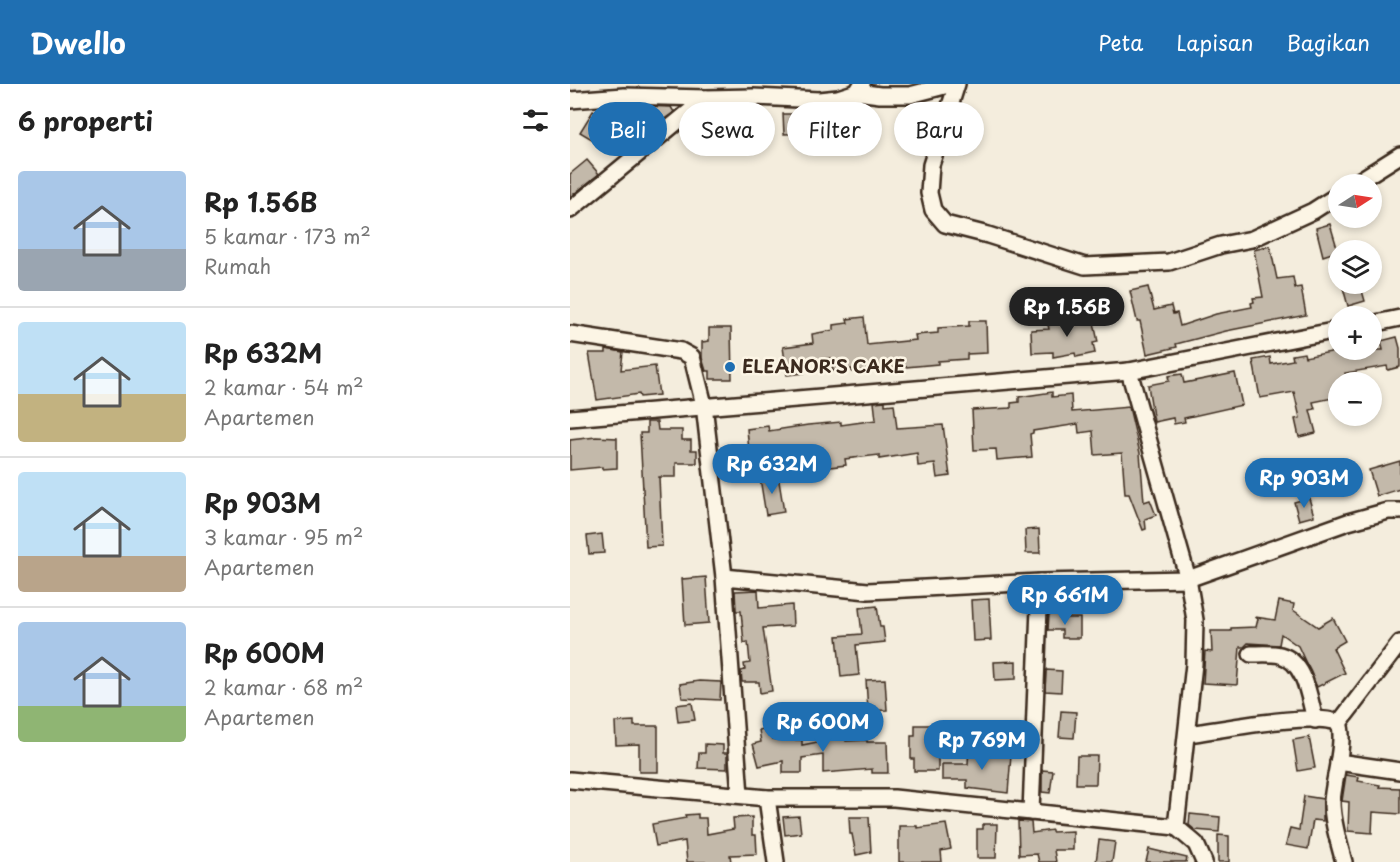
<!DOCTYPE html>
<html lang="id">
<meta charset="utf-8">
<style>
body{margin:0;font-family:"Playpen Sans",sans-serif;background:#f2f2f2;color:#222;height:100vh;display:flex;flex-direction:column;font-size:22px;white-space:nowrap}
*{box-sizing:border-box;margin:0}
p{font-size:20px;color:#767676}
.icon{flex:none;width:33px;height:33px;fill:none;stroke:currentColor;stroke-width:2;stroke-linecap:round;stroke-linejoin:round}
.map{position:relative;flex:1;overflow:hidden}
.drawer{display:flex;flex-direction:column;background:#fff;width:570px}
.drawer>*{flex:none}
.guide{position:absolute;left:18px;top:18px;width:570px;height:54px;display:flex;gap:12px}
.needle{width:39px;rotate:78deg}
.fabs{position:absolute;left:758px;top:90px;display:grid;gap:12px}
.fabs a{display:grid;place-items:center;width:54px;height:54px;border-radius:50%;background:#fff;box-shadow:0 3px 9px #0003;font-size:30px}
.price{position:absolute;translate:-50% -51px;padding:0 14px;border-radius:21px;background:#1f6fb2;color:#fff;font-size:20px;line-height:39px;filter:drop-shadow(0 2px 3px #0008)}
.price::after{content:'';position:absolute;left:50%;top:36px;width:18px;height:14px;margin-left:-9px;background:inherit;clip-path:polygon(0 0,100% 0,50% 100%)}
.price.active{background:#222;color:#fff}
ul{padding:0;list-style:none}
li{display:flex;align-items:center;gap:18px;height:150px;padding:0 18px}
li+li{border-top:2px solid #e0e0e0}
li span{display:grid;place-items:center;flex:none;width:168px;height:120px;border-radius:6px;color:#555}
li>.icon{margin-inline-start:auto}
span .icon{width:72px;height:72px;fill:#fffc;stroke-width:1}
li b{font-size:26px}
h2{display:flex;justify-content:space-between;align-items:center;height:72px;padding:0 18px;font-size:26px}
.pill{padding:0 21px;border-radius:27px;background:#fff;box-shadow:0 3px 9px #0003;font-size:21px;line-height:54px}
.pill.active{background:#1f6fb2;color:#fff}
header{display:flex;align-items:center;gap:36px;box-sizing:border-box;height:84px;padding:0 30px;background:#1f6fb2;color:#fff}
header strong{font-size:28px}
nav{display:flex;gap:33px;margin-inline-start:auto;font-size:21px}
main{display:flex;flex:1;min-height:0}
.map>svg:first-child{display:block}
.building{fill:#c3b9aa;stroke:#3b2a1e;stroke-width:1.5}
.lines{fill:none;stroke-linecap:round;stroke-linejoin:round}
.street-casing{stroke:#3b2a1e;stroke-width:20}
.street{stroke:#fcf5e5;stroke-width:15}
.poi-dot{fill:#1f6fb2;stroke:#fcf5e5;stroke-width:2}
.labels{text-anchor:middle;stroke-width:5;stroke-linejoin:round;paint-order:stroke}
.poi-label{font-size:18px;font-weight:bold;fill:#3b2a1e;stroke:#fcf5e5;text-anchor:start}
</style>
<header>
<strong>Dwello</strong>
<nav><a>Peta</a><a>Lapisan</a><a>Bagikan</a></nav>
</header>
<main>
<section class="drawer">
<h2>6 properti<svg class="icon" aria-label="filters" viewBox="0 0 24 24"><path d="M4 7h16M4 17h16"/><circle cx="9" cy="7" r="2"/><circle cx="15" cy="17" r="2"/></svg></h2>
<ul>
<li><span style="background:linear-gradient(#a9c7e8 65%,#9aa5b1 0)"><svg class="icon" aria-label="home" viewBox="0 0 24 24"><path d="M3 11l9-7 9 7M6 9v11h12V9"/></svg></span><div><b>Rp 1.56B</b><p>5 kamar · 173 m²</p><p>Rumah</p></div></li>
<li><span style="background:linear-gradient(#bfe0f5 60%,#c2b280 0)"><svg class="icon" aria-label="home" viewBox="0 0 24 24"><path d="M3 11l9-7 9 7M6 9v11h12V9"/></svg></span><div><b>Rp 632M</b><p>2 kamar · 54 m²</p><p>Apartemen</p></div></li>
<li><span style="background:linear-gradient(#bfe0f5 70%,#b9a48a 0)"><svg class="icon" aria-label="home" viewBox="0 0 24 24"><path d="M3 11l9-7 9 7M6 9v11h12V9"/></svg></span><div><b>Rp 903M</b><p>3 kamar · 95 m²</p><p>Apartemen</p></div></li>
<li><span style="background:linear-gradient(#a9c7e8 70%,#8fb573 0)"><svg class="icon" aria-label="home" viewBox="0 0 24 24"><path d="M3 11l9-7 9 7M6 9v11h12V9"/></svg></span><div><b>Rp 600M</b><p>2 kamar · 68 m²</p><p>Apartemen</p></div></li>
</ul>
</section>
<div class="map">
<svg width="830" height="778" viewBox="0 0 830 778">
<rect width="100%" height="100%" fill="#f4eddd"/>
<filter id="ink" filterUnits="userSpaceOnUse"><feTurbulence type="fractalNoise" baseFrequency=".0167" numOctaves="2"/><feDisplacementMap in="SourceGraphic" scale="12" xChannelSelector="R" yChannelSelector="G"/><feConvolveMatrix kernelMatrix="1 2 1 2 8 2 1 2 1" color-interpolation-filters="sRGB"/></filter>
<g filter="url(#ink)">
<g class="building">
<path d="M72,22L101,23L104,28L79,46L59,51L53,27Z"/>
<path d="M277,22L281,37L260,41L257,27Z"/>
<path d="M23,27L37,35L25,57L10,48Z"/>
<path d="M213,30H229L230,39H240L241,49L214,50Z"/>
<path d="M17,76L29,90L0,113V90Z"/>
<path d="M760,140L768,167L753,172L746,144Z"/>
<path d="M700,162L707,195L723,193L725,204L731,203L736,231L656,247L606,260L607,263L577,270L570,237H567L560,207L578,203L584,226L601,222L603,230L607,229L610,242L646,230L682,223L681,219L684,218L683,214L693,213L684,166Z"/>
<path d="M772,200H790L795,217L778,222Z"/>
<path d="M522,229L528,258L523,259L525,269L506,273L505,269L483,273V268L462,269L461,246L479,245L478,241L502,236V234Z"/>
<path d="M294,233L297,261L346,256L345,251L368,249V244L399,242V237H416L417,269L397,270V275L368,277V280L282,288V285L263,287L261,274L233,277L234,289L217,291L213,263L243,259L242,250L264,246V241L278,239L277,235Z"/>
<path d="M139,244H161L162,295H140V287H136L132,274V258L139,257Z"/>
<path d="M827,253L830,264V283L818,286L817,282L775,289L776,293L773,294L774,298H768V313L743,318L745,325L740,326L746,349L729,353L725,335L730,334L724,308L690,314L683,276L700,273L701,280L723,276L722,271L734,269L735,273L771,266H813L811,257Z"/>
<path d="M36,265L53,268L51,286L85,282L89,311L70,313L69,310L27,316L19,269H36Z"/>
<path d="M665,289L672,321L614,334L615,338L604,340L603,334L584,338L578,301L599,297L598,292L612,290L614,299Z"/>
<path d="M482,308V313L501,311L502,328L559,323L570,369L574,418L580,416L586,431L575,435L576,445L573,446L559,410H555L552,369L525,371L523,347L509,349L508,340L463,347V349L460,350L462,373L427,376L426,365L404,366L402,326L441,324V319L449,318V313Z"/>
<path d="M315,317V321L324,320L327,344L373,341L380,392L367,394L365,380L348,382L347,369L309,375V371L275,375L276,381L244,385L245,390L225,393L221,363L179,367L177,345L198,342L199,347L238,341L271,338V341L306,336L304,318Z"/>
<path d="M77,338H87L88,346H112V356H121V366H127V379H106V393H89L92,462L76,463L70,349H77Z"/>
<path d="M26,353L47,354V384L32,385V383L0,386V356Z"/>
<path d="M830,377V405L807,412L799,386Z"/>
<path d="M208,391L214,428L196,431L190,394Z"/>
<path d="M739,414L744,432L729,436L724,418Z"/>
<path d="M469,445L470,469H456L455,446Z"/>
<path d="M32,450L34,469L19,470L17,452Z"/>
<path d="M136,493L139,539L115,541L112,495Z"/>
<path d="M188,506L189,524L222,521L223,542L193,544L202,607L190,609L189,598H172L171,587L175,586L174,580L180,579L178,558L174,559L171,527H166L165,507Z"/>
<path d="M419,515L421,556L403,557L401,516Z"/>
<path d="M709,517L724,520L723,526L748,543L763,534L775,557L763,564L775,589L747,603L728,562L711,550L709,561L678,559L674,563H670L667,601L633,599L635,567L642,568L641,547H661V544L686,543L688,535L685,533L705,536Z"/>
<path d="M307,522L310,543H313L315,558L286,561L289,591L271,593L267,552L292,550L289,524Z"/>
<path d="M489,529V534H510V554H492V546H478L479,530Z"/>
<path d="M446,577V595L425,596L424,578Z"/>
<path d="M476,586L492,587L491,608L475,607Z"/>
<path d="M315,595L317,626L298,627L296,596Z"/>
<path d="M129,597L151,598L150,616L112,614L110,600Z"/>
<path d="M122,619L125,636L108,638L106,621Z"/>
<path d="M491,627L506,628L504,654L489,653Z"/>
<path d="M64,637V642H88V688H69V660L46,661L45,638Z"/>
<path d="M345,641H366V653H368V687H344V675H341V652H345Z"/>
<path d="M200,643L203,655L232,656V661L253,657V646L276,645V657L297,656V658H317L318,689H302V685L253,689V671L232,674V689H213V677L189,682L183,660L191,658L189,646Z"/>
<path d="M739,653L745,684L728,687L723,656Z"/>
<path d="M135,660L153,661V669H157V685L128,684L129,669H135Z"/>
<path d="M399,662L418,663V669L441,671L438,709L397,704V696H372V680H398Z"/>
<path d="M507,672H527L526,700H506Z"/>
<path d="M472,686L483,687L480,709L472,708Z"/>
<path d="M776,691L789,693L788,697L810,701L809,703L830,704V730L803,728L802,749L778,747L779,718L772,717Z"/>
<path d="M734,712L753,715V737L743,736L738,765L716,761L720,744L729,746Z"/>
<path d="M128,730V734H136L137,750L164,745L163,734L182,733V751H186L187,770L160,771L161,778H117L115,757L86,762L82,740L116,734L115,731Z"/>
<path d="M620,730L650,733L649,748L625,746L619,741Z"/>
<path d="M229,732L231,749L215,751L213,733Z"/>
<path d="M279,733H299L301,768L286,771L282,750H280Z"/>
<path d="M448,737L461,738L462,749L482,746V748L503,747V766H484L486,778H469L467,770L449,771Z"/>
<path d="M376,740L381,765L371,767L372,778H329V742H347V744Z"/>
<path d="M413,740H427L426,774H407V745H413Z"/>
<path d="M648,751L659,752V778H648Z"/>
<path d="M529,756L545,758L542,778H526Z"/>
<path d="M579,765L617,774L616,778H576Z"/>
</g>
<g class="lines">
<defs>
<g id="street">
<path d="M387,0L361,81L359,109L363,126L375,140L418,151L515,182L599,178L651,161L682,155L743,127L768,111"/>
<path d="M287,8L310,11H340L382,0"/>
<path d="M0,16L54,12L136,14L183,13L249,16L268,14L287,8L292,0"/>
<path d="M784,100L830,71"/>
<path d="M0,126L136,14"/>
<path d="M801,240L830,234"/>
<path d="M0,250L111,267L122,273L134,321L154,493L170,711"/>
<path d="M559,287L618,495L625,536L624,580L606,743"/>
<path d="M0,334L559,287L768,246"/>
<path d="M154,493L298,507L470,498L618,495L778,438L818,427H830"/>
<path d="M681,570C690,570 701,569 710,571C736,578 739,614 745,636"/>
<path d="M769,639L830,559"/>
<path d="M617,650C651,646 741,627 769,639C776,657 763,697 762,718C762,738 769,759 774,778"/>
<path d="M768,678L830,687"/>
<path d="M0,696L197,714H324L606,743L626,760L634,778"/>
<path d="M197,714L206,778"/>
<path d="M461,728L470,498"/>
</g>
</defs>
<use href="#street" class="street-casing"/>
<use href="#street" class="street"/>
</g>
</g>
<circle class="poi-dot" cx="160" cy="283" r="6"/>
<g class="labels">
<g class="poi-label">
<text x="172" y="289">ELEANOR'S CAKE</text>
</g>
</g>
</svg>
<div class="fabs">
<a><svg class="needle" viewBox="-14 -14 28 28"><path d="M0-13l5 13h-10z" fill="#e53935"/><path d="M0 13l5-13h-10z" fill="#767676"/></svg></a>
<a><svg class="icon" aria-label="layers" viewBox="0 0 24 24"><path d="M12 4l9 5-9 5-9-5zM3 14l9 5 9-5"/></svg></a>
<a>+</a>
<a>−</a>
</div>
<b class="price active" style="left:497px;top:254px">Rp 1.56B</b>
<b class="price" style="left:202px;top:411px">Rp 632M</b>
<b class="price" style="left:734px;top:425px">Rp 903M</b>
<b class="price" style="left:495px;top:542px">Rp 661M</b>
<b class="price" style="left:253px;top:669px">Rp 600M</b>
<b class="price" style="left:412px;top:687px">Rp 769M</b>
<div class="guide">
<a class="pill active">Beli</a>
<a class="pill">Sewa</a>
<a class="pill">Filter</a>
<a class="pill">Baru</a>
</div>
</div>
</main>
